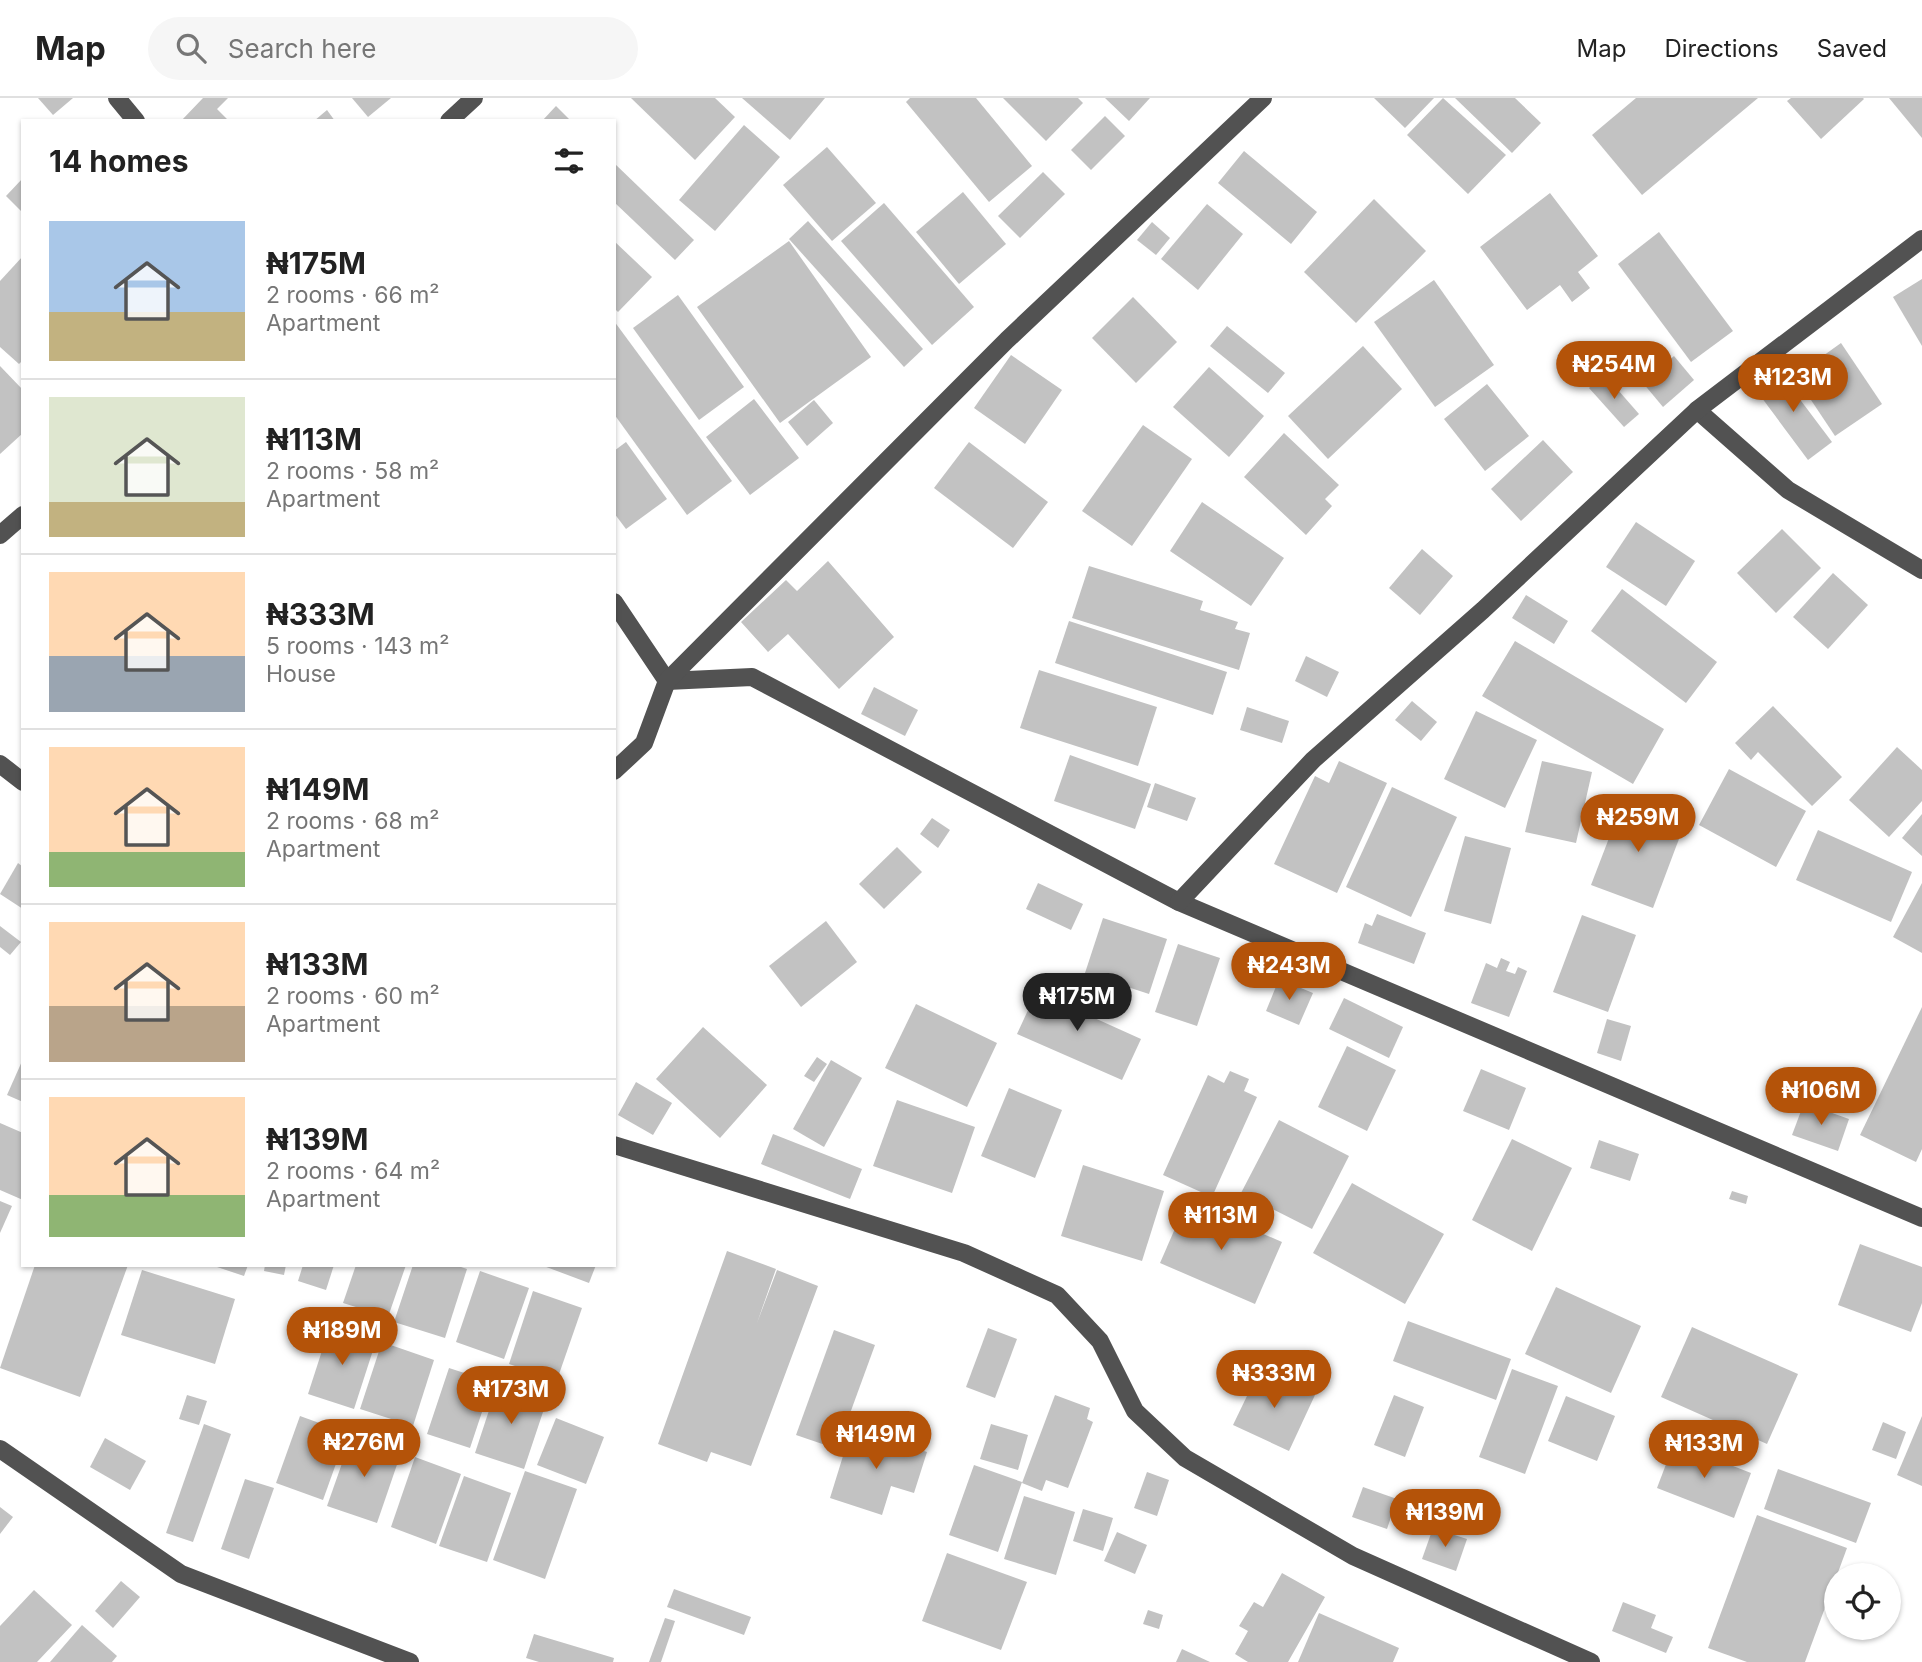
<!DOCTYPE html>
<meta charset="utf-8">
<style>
body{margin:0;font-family:Inter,sans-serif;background:#f6f6f6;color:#222;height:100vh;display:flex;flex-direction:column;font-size:26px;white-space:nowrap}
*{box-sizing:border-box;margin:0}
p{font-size:23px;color:#767676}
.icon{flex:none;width:38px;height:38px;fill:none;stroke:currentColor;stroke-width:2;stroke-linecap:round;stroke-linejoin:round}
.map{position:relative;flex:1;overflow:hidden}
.side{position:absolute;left:21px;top:21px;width:595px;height:1148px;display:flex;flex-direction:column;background:#fff;border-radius:0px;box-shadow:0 2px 5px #0004}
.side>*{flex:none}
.tools{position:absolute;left:1824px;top:1465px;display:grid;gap:14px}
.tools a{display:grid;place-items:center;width:77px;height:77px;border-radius:50%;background:#fff;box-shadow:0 2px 5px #0004;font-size:35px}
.price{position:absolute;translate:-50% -60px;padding:0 16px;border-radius:24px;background:#b45309;color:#fff;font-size:23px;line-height:46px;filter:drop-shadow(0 2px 4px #0008)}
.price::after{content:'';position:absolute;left:50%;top:42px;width:21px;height:16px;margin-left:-10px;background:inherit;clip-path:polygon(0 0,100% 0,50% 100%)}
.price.on{background:#222;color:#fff}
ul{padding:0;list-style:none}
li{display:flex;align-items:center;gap:21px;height:175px;padding:0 28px}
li+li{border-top:2px solid #e0e0e0}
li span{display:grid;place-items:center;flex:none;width:196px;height:140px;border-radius:0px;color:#555}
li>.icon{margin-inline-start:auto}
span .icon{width:84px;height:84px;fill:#fffc;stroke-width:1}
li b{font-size:30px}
h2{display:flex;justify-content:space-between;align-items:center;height:84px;padding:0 28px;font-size:30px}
header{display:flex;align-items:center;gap:42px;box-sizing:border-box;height:98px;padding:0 35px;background:#fff;border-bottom:2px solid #e0e0e0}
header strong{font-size:33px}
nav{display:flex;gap:38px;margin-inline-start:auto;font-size:24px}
.search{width:490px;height:63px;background:#f6f6f6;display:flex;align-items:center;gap:18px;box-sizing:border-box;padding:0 24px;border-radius:38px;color:#767676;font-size:26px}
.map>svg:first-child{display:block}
.building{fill:#c2c2c2}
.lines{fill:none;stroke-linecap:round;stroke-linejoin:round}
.minor{stroke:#525252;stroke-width:18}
</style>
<header>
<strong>Map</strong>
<div class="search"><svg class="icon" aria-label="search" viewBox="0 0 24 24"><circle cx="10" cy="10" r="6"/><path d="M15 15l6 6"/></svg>Search here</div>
<nav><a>Map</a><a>Directions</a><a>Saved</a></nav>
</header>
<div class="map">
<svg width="1922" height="1564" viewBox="0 0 1922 1564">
<rect width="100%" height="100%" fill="#fff"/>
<g class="building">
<path d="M38,0H73L53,17Z"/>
<path d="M203,0H228L217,11L229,23H181Z"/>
<path d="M352,0H391L368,19Z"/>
<path d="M631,0H715L735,19L695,62Z"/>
<path d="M742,0H825L790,42Z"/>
<path d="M910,0H976L1032,68L989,104L906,4Z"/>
<path d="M1003,0H1078L1083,5L1046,43Z"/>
<path d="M1105,0H1150L1129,23Z"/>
<path d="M1374,0H1434L1405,30Z"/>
<path d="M1443,0L1506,57L1468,96L1407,37Z"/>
<path d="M1455,0H1515L1541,25L1512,55Z"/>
<path d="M1636,0H1758L1642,97L1592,37Z"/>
<path d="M1791,0H1863L1864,1L1821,41L1787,3Z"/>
<path d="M1889,0H1922V40Z"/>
<path d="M556,8L571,23H542Z"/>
<path d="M327,12L335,23H314Z"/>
<path d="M1105,18L1125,38L1091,72L1071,52Z"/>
<path d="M744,27L780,59L715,133L679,102Z"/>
<path d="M827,49L876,105L832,143L783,87Z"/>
<path d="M1244,53L1317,114L1291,146L1218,85Z"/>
<path d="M614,65L694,142L675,162L614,104Z"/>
<path d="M1043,74L1065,96L1020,140L998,118Z"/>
<path d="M23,80V115L6,98Z"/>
<path d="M963,94L1006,146L959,186L916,134Z"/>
<path d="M1550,95L1598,158L1578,174L1590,190L1572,204L1560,187L1527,212L1480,149Z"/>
<path d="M1374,101L1426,153L1356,225L1304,174Z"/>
<path d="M884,105L974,209L932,247L841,143Z"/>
<path d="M1207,106L1243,136L1198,192L1161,161Z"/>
<path d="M808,123L923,251L904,269L789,141Z"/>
<path d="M1152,124L1170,140L1156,157L1137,142Z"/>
<path d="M1659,134L1733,233L1691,264L1618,166Z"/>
<path d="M614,143L652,179L618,214L614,210Z"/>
<path d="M789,143L871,259L780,325L697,209Z"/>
<path d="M23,158V262L19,266L0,249V183Z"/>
<path d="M1922,181V248L1893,199Z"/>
<path d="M1434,182L1494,267L1435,309L1374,224Z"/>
<path d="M678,197L744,289L699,322L633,230Z"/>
<path d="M1133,199L1177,244L1136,285L1092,240Z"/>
<path d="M614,223L732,383L687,417L614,316Z"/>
<path d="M1227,228L1285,275L1268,295L1210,248Z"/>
<path d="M1841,245L1882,306L1835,338L1795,278Z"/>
<path d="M1363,248L1402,291L1328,361L1288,318Z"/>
<path d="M1011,257L1062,292L1025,346L974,310Z"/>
<path d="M1674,258L1694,282L1663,309L1643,285Z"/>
<path d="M0,268L23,292V335L0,356Z"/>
<path d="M1209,269L1264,318L1229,359L1173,309Z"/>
<path d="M1777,271L1832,344L1808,362L1753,288Z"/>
<path d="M1604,276L1639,316L1624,329L1589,290Z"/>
<path d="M1487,286L1529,338L1485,373L1444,321Z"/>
<path d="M754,301L799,360L750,397L706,339Z"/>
<path d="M814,302L833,325L807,348L788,324Z"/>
<path d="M1143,327L1192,361L1132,448L1082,413Z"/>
<path d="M1284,335L1339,387L1325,401L1332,408L1306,437L1244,379Z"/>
<path d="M1543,342L1573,374L1521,423L1491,391Z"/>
<path d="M626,344L667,401L626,431L614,415V353Z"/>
<path d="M969,344L1048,404L1013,450L934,390Z"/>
<path d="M1202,404L1284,460L1251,508L1170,453Z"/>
<path d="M1636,424L1695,463L1666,508L1606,469Z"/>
<path d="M1782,431L1821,470L1776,515L1737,475Z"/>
<path d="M1422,451L1453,478L1420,517L1389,490Z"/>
<path d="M828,463L894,539L839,591L788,536L768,554L741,524L786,482L797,493Z"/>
<path d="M1089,468L1203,503L1200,512L1238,524L1235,531L1250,535L1239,572L1072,520Z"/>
<path d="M1833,475L1868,507L1828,551L1793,519Z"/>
<path d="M1622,491L1717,564L1686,605L1591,533Z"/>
<path d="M1526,497L1568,523L1554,546L1512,520Z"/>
<path d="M1069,523L1227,574L1213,617L1055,565Z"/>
<path d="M1515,543L1664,631L1633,686L1482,598Z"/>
<path d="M1306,558L1339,574L1327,599L1295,583Z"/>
<path d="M1039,572L1157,609L1138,668L1020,630Z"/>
<path d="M874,589L918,612L905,638L861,616Z"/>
<path d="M1412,603L1437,624L1421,643L1395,622Z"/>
<path d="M1773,608L1842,679L1812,708L1758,654L1751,662L1735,645Z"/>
<path d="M1247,609L1289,623L1282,645L1240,632Z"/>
<path d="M1476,613L1537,642L1505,710L1444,681Z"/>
<path d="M1897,649L1922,672V703L1889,739L1849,702Z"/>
<path d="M1070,657L1151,686L1135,731L1054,703Z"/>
<path d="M1339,663L1387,685L1337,795L1274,766L1315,678L1329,685Z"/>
<path d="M1542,663L1592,674L1576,745L1525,734Z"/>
<path d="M1729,671L1806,713L1776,769L1699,727Z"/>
<path d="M1155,685L1196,700L1187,723L1147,709Z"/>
<path d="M1392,689L1457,719L1411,819L1346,789Z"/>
<path d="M1624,701L1685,725L1653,810L1591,787Z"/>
<path d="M1922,716V758L1902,740Z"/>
<path d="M932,720L950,732L938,750L920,736Z"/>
<path d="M1818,732L1912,774L1891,824L1796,782Z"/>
<path d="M1465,738L1511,750L1491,826L1444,813Z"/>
<path d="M897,749L922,774L884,811L859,786Z"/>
<path d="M18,765L23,769V811L0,796Z"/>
<path d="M1038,785L1083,806L1071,832L1026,811Z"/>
<path d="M1922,785V855L1893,839Z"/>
<path d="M1377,816L1426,835L1414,866L1358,845L1365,825L1372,828Z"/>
<path d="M1582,817L1636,837L1608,914L1553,894Z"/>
<path d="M1103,820L1167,841L1149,896L1085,875Z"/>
<path d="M826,823L857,864L801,909L769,868Z"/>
<path d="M0,828L21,844L10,857L0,849Z"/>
<path d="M1178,846L1220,860L1197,928L1155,914Z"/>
<path d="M1501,860L1510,864L1506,873L1515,876L1518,869L1527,873L1509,919L1471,905L1486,865L1497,870Z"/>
<path d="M1279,881L1313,895L1299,927L1266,913Z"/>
<path d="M1041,884L1075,899L1070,909L1141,941L1122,982L1017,936Z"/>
<path d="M1344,900L1403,929L1389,960L1329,931Z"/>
<path d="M916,906L997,945L967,1009L885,970Z"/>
<path d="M1922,909V1051L1916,1064L1860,1037Z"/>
<path d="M1607,921L1631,928L1621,963L1597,955Z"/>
<path d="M703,929L767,987L720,1040L656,981Z"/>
<path d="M1347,948L1396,972L1367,1033L1318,1009Z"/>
<path d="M817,959L827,966L814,984L804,978Z"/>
<path d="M23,961V1004L7,997Z"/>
<path d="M831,962L862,980L824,1049L793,1031Z"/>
<path d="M1481,971L1526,990L1509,1032L1463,1013Z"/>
<path d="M1230,973L1249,981L1244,993L1257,999L1212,1099L1163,1077L1208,977L1224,985Z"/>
<path d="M636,984L672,1005L653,1037L618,1017Z"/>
<path d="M1009,990L1062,1012L1035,1080L981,1058Z"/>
<path d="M897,1002L975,1029L952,1095L873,1068Z"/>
<path d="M1804,1005L1849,1021L1838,1053L1792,1037Z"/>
<path d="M1279,1022L1349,1058L1312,1131L1241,1095Z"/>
<path d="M0,1025L23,1035V1102L0,1092Z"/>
<path d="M773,1036L862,1071L850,1101L761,1066Z"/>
<path d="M1512,1041L1572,1070L1532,1153L1472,1122Z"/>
<path d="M1599,1042L1639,1056L1630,1083L1590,1070Z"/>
<path d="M1083,1067L1164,1093L1142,1163L1061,1138Z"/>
<path d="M1352,1085L1444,1136L1405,1206L1313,1155Z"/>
<path d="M1732,1093L1748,1098L1746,1106L1729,1101Z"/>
<path d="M0,1103L12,1108L0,1135Z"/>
<path d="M1187,1103L1282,1144L1255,1206L1160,1165Z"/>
<path d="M1860,1146L1922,1169V1205L1911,1234L1838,1207Z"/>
<path d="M727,1153L776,1171L757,1225L777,1172L818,1188L751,1368L711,1354L707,1364L658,1346Z"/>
<path d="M35,1167H128L80,1299L0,1270Z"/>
<path d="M211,1167H248L244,1178Z"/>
<path d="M265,1167H286L284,1177L264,1173Z"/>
<path d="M303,1167H334L326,1192L298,1183Z"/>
<path d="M356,1167H406L388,1219L343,1205Z"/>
<path d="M413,1167H455L467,1171L445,1240L394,1224Z"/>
<path d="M541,1167H596L589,1185Z"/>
<path d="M142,1172L235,1201L215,1266L121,1237Z"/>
<path d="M480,1173L529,1190L504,1261L456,1244Z"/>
<path d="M1556,1189L1641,1228L1611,1295L1525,1256Z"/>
<path d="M533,1193L582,1210L557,1282L509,1266Z"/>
<path d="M1408,1223L1511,1261L1496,1302L1393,1263Z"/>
<path d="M330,1228L376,1243L354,1311L308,1296Z"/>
<path d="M1692,1229L1798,1276L1767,1346L1661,1299Z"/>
<path d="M988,1230L1017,1241L995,1300L966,1289Z"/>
<path d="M834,1232L875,1247L837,1351L796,1337Z"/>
<path d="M382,1244L434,1262L413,1328L360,1311Z"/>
<path d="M449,1270L492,1284L470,1350L427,1336Z"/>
<path d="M1260,1271L1315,1297L1289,1353L1233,1327Z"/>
<path d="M1512,1271L1558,1288L1525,1376L1479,1359Z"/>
<path d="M498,1285L547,1302L524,1371L475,1355Z"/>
<path d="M187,1297L207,1303L199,1327L179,1321Z"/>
<path d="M1055,1297L1090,1310L1087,1321L1093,1324L1068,1390L1046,1382L1042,1393L1022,1385Z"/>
<path d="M1394,1297L1424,1309L1405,1359L1374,1347Z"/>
<path d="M1566,1298L1615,1318L1597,1363L1548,1343Z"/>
<path d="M300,1318L347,1335L323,1402L276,1385Z"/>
<path d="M1922,1318V1388L1897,1377Z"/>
<path d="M556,1320L604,1339L586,1386L537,1367Z"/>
<path d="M1883,1324L1906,1334L1896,1361L1872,1352Z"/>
<path d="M204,1326L231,1336L193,1444L166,1435Z"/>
<path d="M991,1326L1028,1337L1018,1372L980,1361Z"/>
<path d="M852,1329L927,1354L914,1395L891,1388L882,1417L830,1400Z"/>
<path d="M1672,1329L1682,1331L1680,1339L1671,1337Z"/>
<path d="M352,1337L401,1355L377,1425L327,1408Z"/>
<path d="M105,1340L146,1363L130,1392L90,1369Z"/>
<path d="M1674,1345L1751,1375L1734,1420L1657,1390Z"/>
<path d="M415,1359L461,1376L436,1446L391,1429Z"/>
<path d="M974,1367L1022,1384L998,1454L949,1437Z"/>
<path d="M1778,1371L1871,1405L1856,1445L1764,1411Z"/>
<path d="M525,1373L577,1391L545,1481L493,1462Z"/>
<path d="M1147,1374L1169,1382L1157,1418L1134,1410Z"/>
<path d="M464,1378L511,1395L487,1464L439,1448Z"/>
<path d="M245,1381L274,1390L249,1461L221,1451Z"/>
<path d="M1363,1389L1397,1401L1387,1431L1352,1419Z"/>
<path d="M1024,1398L1075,1414L1056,1477L1004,1461Z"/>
<path d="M0,1409L13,1419L0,1436Z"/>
<path d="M1083,1411L1113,1420L1103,1453L1073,1443Z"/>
<path d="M1757,1417L1847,1450L1805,1564H1747L1708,1550Z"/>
<path d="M1433,1430L1467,1441L1456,1473L1422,1461Z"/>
<path d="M1117,1434L1147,1447L1135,1476L1104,1463Z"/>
<path d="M947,1455L1027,1484L1001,1552L922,1523Z"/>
<path d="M1282,1475L1325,1499L1288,1564H1248L1235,1556L1248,1533L1239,1528L1254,1504L1263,1509Z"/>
<path d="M121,1483L140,1499L113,1530L95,1513Z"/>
<path d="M674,1491L751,1519L744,1537L667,1509Z"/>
<path d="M34,1492L72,1527L37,1564H0V1528Z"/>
<path d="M1623,1504L1656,1517L1651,1530L1673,1539L1666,1555L1612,1533Z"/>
<path d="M1148,1512L1163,1517L1159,1531L1143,1526Z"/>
<path d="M1319,1515L1399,1550L1393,1564H1298Z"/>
<path d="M665,1520L675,1523L661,1564H649Z"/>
<path d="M82,1527L117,1558L112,1564H50Z"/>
<path d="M534,1536L614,1560L613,1564H539L526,1560Z"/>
<path d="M1182,1551L1210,1564H1176Z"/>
</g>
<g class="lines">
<g class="minor">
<path d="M117,0L136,23"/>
<path d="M449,23L474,0"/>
<path d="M1697,312L1788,392L1922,472"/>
<path d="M0,437L23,417"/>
<path d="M614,504L667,583L752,579L1179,804L1922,1120"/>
<path d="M0,666L23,684"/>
<path d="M614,673L644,645L667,583L1007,242L1263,0"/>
<path d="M1179,804L1313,662L1483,512L1697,312L1922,141"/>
<path d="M614,1047L964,1155L1057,1197L1100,1243L1135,1313L1185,1360L1353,1458L1591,1564"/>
<path d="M0,1351L181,1476L410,1564"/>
</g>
</g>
</svg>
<div class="tools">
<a><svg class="icon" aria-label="locate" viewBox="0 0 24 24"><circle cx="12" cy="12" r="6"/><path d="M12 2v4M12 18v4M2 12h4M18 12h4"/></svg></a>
</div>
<b class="price" style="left:1614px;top:303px">₦254M</b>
<b class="price" style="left:1793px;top:316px">₦123M</b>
<b class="price" style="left:1638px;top:756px">₦259M</b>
<b class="price" style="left:1289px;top:904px">₦243M</b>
<b class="price on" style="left:1077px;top:935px">₦175M</b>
<b class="price" style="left:1821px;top:1029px">₦106M</b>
<b class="price" style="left:1221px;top:1154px">₦113M</b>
<b class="price" style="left:342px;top:1269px">₦189M</b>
<b class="price" style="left:1274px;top:1312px">₦333M</b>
<b class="price" style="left:511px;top:1328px">₦173M</b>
<b class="price" style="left:876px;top:1373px">₦149M</b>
<b class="price" style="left:364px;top:1381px">₦276M</b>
<b class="price" style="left:1704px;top:1382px">₦133M</b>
<b class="price" style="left:1445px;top:1451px">₦139M</b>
<section class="side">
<h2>14 homes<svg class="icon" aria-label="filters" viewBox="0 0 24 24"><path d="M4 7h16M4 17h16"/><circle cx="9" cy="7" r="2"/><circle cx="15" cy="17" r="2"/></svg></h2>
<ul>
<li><span style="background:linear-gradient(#a9c7e8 65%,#c2b280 0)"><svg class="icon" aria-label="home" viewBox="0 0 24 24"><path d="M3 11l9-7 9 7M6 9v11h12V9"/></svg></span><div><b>₦175M</b><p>2 rooms · 66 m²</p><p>Apartment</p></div></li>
<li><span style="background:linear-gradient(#dfe7d0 75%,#c2b280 0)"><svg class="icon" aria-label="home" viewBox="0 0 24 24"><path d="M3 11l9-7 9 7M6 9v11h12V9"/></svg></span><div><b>₦113M</b><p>2 rooms · 58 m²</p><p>Apartment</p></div></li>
<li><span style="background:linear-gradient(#ffd9b3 60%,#9aa5b1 0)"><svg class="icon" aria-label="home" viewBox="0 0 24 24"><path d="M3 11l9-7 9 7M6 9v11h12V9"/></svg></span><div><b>₦333M</b><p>5 rooms · 143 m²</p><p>House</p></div></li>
<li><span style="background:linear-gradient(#ffd9b3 75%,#8fb573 0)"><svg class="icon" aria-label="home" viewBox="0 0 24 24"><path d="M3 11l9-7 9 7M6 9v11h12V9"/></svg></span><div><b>₦149M</b><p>2 rooms · 68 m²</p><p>Apartment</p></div></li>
<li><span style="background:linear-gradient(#ffd9b3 60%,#b9a48a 0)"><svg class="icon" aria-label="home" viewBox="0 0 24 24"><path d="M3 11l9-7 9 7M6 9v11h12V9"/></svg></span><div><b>₦133M</b><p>2 rooms · 60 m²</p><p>Apartment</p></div></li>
<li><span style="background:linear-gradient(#ffd9b3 70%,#8fb573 0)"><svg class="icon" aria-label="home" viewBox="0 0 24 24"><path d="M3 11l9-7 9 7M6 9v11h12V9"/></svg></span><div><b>₦139M</b><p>2 rooms · 64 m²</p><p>Apartment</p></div></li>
</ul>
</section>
</div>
